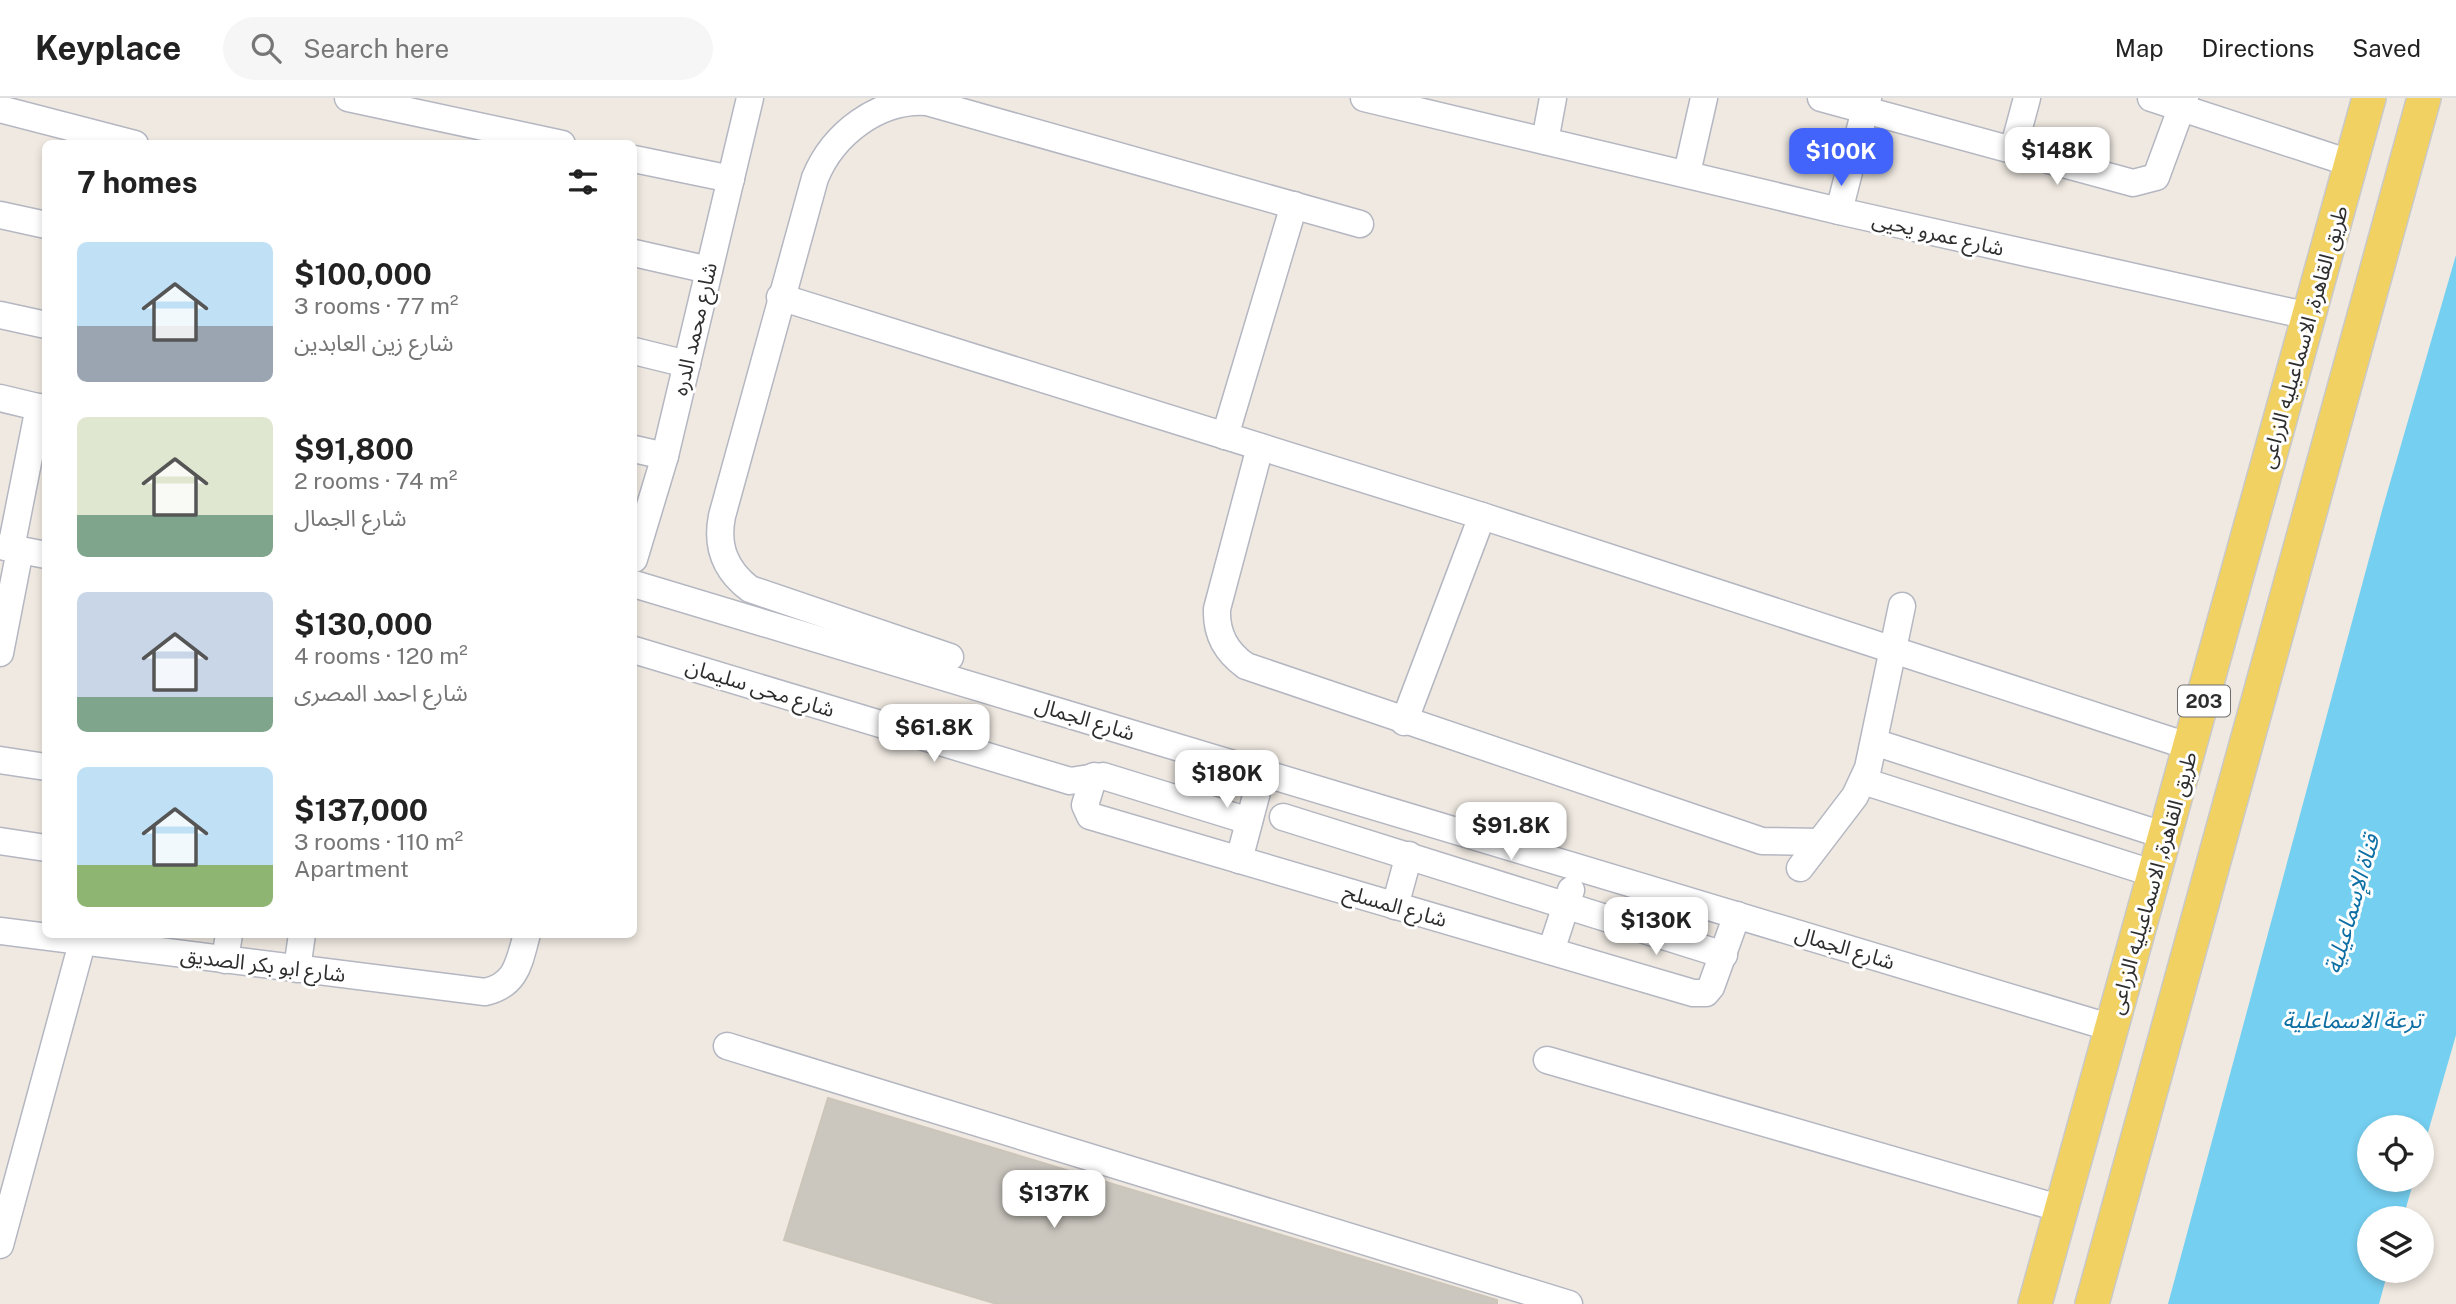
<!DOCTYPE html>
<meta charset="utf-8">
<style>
body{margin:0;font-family:"Public Sans","Noto Sans Arabic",sans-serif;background:#f6f6f6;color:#222;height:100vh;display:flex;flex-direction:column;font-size:26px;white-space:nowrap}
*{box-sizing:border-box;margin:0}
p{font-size:23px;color:#767676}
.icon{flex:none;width:38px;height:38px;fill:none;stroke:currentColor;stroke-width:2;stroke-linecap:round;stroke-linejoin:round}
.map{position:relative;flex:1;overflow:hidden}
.side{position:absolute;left:42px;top:42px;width:595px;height:798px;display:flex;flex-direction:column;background:#fff;border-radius:10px;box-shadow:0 4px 10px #0003}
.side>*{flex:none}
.tools{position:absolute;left:2357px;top:1017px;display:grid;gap:14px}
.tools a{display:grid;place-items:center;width:77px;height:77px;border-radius:50%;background:#fff;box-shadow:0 4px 10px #0003;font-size:35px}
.price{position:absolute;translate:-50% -60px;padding:0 16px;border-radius:14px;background:#fff;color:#222;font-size:23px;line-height:46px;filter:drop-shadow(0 2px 4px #0008)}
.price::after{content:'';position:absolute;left:50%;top:42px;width:21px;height:16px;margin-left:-10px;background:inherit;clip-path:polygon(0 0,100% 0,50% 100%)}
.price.on{background:#4264fb;color:#fff}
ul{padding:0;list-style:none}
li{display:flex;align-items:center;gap:21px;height:175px;padding:0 35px}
li span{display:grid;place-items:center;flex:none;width:196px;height:140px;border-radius:10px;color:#555}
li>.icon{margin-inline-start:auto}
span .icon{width:84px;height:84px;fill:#fffc;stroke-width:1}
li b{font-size:30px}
h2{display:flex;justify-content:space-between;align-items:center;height:84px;padding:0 35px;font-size:30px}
header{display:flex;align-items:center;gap:42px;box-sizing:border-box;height:98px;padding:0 35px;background:#fff;border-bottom:2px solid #e0e0e0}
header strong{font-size:33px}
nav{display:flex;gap:38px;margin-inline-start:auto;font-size:24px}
.search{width:490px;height:63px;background:#f6f6f6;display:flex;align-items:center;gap:18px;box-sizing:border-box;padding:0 24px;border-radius:38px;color:#767676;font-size:26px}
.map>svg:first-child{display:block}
.water{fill:#75cff0}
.building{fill:#cbc7bf;stroke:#cbc5ba;stroke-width:2}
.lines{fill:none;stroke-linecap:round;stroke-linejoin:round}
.minor-casing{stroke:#b4b7c1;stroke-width:29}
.major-casing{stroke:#c9c9c9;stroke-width:36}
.minor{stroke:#fff;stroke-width:26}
.major{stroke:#f2d163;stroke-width:33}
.labels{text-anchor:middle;stroke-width:6;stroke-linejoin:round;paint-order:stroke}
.shield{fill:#fff;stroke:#6d6d6d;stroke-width:2}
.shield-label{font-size:19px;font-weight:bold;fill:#2e2e2e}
.street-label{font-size:21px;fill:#2e2e2e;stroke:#fff}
.water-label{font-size:23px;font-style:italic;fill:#0d6fa3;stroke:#fff}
</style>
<header>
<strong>Keyplace</strong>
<div class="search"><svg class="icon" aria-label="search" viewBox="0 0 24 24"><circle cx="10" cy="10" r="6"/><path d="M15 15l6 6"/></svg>Search here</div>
<nav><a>Map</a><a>Directions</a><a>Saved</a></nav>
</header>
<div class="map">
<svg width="2456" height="1206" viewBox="0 0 2456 1206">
<rect width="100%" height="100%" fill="#efe9e1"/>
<path class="water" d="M2456,157V937L2422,1055V1029H2370V1082H2414L2403,1120H2370V1172L2388,1173L2379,1206H2168L2383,409Z"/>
<path class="building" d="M828,1000L1497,1202V1206H997L784,1142Z"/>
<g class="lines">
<defs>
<g id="minor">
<path d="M348,0L562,46"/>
<path d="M1364,0L1839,113L2309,218"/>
<path d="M1821,0L2133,85L2156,79L2185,0"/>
<path d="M2151,0L2353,66"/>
<path d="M0,11L135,46"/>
<path d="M1545,43L1553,0"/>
<path d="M2013,52L2027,0"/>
<path d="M634,61L731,81"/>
<path d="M1687,75L1704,0"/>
<path d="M1839,113L1868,0"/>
<path d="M0,117L46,127"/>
<path d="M634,155L709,172"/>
<path d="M780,199L1482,418L2191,649"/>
<path d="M0,217L46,227"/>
<path d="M634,253L687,266"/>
<path d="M0,300L46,311"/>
<path d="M1225,338L1294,107"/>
<path d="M1260,349L1217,511C1216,536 1226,554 1246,568L1762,743L1819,744"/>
<path d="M634,351L665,358"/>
<path d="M5,449L46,457"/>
<path d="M11,450L39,309"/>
<path d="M634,461L665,358L750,0"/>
<path d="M634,486L2112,930"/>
<path d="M634,552L1070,683L1103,678L1249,723"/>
<path d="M0,555L20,452"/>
<path d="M950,559L750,491C725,472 716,448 722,418L815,80C833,36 878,1 927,4L1360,126"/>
<path d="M1404,624L1482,418"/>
<path d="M1874,644L2166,738"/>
<path d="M0,662L46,669"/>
<path d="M1094,678L1085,707L1090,718L1693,895H1706L1711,889L1737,817"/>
<path d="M1863,683L2155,776"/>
<path d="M1283,719L1724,857"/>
<path d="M0,743L46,750"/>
<path d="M1239,762L1262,675"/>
<path d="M1800,770L1855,698L1868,670L1902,508"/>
<path d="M1395,808L1409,757"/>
<path d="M0,833L485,894C517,887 519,864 527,836"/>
<path d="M1551,853L1571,792"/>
<path d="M225,862L229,836"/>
<path d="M297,871L302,836"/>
<path d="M727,948L1569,1206"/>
<path d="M1547,962L2062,1111"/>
<path d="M0,1147L82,845"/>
</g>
<g id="major">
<path d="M2035,1206L2369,0"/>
<path d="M2092,1206L2424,0"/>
</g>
</defs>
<use href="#minor" class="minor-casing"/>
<use href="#major" class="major-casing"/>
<use href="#minor" class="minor"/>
<use href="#major" class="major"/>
</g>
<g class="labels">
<rect class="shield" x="2178" y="587.5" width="52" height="31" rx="5"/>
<g class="shield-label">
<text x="2204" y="610">203</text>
</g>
<g class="street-label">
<text transform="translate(1938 136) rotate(13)" y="7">شارع عمرو يحيى</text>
<text transform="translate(695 231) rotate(-77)" y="7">شارع محمد الدره</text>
<text transform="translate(2304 239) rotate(-74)" y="7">طريق القاهرة, الاسماعيليه الزراعى</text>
<text transform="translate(760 590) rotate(17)" y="7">شارع محى سليمان</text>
<text transform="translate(1085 621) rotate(17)" y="7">شارع الجمال</text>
<text transform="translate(2153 785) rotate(-74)" y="7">طريق القاهرة, الاسماعيليه الزراعى</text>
<text transform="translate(1395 808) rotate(16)" y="7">شارع المسلح</text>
<text transform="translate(1845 850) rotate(17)" y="7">شارع الجمال</text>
<text transform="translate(263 867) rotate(7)" y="7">شارع ابو بكر الصديق</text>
</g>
<g class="water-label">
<text transform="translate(2352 806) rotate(-74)" y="8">قناة الإسماعيلية</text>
<text x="2352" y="930">ترعة الاسماعلية</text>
</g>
</g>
</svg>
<div class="tools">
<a><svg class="icon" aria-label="locate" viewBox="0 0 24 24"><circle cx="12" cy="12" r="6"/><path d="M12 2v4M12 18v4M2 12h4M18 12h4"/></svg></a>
<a><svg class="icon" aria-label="layers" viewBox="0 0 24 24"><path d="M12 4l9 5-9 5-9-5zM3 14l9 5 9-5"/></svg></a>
</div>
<b class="price" style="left:2057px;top:89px">$148K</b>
<b class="price on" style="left:1841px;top:90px">$100K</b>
<b class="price" style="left:934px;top:666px">$61.8K</b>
<b class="price" style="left:1227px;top:712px">$180K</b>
<b class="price" style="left:1511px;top:764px">$91.8K</b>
<b class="price" style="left:1656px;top:859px">$130K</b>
<b class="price" style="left:1054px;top:1132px">$137K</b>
<section class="side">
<h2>7 homes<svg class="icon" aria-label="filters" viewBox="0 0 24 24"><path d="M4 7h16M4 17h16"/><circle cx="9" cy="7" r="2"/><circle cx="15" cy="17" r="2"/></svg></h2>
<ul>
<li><span style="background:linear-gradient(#bfe0f5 60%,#9aa5b1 0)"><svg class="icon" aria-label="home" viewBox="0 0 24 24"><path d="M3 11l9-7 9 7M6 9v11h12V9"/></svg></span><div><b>$100,000</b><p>3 rooms · 77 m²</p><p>شارع زين العابدين</p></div></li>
<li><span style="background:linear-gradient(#dfe7d0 70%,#7fa58c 0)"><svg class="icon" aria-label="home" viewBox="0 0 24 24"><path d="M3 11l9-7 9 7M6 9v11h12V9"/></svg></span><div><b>$91,800</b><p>2 rooms · 74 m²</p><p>شارع الجمال</p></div></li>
<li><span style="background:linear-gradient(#c9d6e8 75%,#7fa58c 0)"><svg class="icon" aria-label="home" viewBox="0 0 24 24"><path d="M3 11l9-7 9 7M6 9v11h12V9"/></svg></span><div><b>$130,000</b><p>4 rooms · 120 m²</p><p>شارع احمد المصرى</p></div></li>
<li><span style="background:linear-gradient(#bfe0f5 70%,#8fb573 0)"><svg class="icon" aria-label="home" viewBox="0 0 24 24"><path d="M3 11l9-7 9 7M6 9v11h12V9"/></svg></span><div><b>$137,000</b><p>3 rooms · 110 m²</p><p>Apartment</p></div></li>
</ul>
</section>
</div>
